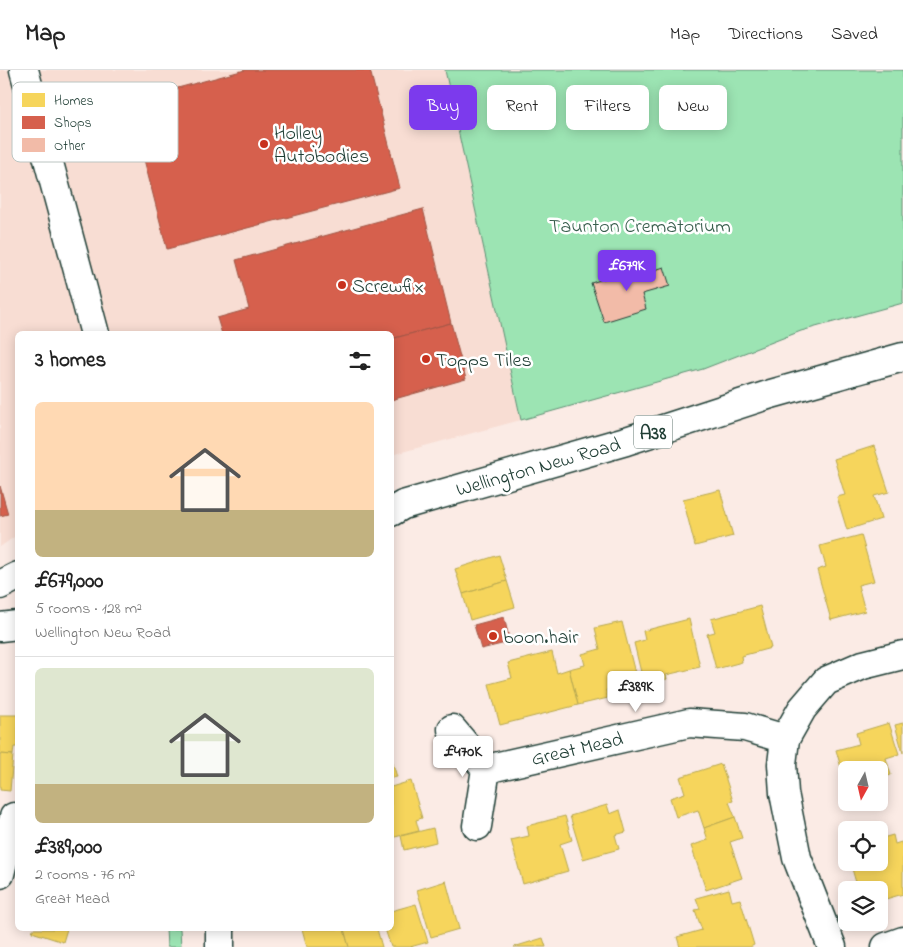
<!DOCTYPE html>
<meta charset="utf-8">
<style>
body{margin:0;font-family:"Indie Flower",sans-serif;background:#f2f2f2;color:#222;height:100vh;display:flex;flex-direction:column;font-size:19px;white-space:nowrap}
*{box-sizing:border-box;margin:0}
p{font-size:16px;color:#767676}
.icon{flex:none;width:28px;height:28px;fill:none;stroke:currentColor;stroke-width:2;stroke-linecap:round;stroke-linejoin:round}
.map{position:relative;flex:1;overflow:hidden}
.side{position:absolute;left:15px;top:261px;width:379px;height:600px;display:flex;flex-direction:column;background:#fff;border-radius:8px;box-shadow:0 2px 12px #0003}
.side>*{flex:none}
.guide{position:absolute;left:409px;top:15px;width:419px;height:45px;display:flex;gap:10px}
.needle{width:32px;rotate:188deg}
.controls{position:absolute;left:838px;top:691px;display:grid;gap:10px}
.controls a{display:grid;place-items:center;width:50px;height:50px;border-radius:8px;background:#fff;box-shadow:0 2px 12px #0003;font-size:25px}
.price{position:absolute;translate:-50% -42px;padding:0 11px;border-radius:5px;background:#fff;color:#222;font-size:16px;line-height:32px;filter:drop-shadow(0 1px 2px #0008)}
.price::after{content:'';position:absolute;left:50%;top:30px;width:15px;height:11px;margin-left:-8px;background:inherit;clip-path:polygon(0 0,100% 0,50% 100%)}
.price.on{background:#7c3aed;color:#fff}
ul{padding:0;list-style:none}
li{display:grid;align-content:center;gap:10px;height:265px;padding:0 20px}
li+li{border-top:1px solid #e0e0e0}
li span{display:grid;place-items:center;height:155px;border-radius:8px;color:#555}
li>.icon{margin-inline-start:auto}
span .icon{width:90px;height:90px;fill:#fffc;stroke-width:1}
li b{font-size:21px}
h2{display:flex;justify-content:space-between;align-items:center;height:60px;padding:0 20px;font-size:21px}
.tag{padding:0 18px;border-radius:8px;background:#fff;box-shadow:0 2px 12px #0003;font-size:18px;line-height:45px}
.tag.on{background:#7c3aed;color:#fff}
header{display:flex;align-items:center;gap:30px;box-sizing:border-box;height:70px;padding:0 25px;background:#fff;border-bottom:1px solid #e0e0e0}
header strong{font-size:24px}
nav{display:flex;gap:28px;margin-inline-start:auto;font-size:18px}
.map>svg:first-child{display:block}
.built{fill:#f8ddd3}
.green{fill:#9ce4b3;stroke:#5e9074}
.homes{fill:#f6d55c;stroke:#b6a750}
.shops{fill:#d6604d;stroke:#9f5646}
.building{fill:#f2bba8;stroke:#1f3d34}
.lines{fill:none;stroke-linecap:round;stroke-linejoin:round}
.street-casing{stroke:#1f3d34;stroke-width:31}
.secondary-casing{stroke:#1f3d34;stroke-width:31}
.primary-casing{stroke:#1f3d34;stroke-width:31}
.street{stroke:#fff;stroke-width:28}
.secondary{stroke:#fff;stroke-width:28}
.primary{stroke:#fff;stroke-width:28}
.poi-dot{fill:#c8321e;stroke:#fff;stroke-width:2}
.labels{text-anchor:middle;stroke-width:5;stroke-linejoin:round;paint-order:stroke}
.shield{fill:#fff;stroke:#627771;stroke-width:1}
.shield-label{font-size:19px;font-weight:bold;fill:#1f3d34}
.poi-label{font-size:20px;fill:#1f3d34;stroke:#fff;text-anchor:start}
.park-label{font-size:20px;fill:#385e4d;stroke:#fff}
.street-label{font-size:20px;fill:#1f3d34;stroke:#fff}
.key{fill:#fff;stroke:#bcc5c2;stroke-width:1}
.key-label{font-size:14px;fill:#1f3d34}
</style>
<header>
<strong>Map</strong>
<nav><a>Map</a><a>Directions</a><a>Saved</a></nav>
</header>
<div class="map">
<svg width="903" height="877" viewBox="0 0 903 877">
<rect width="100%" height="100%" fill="#fbebe5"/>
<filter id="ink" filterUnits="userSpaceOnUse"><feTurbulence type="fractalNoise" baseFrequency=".02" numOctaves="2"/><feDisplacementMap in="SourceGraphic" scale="10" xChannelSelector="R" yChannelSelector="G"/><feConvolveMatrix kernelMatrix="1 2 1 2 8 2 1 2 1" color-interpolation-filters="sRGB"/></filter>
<g filter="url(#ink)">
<path class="built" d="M0,0H445L521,350L391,385V264H18L17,465L0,477Z"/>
<g class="green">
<path d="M445,0H903V233L801,261L703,299L521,350Z"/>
<path d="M166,859H180L181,877H167Z"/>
</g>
<g class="homes">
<path d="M874,376L889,422L874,426L881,449L847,460L837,427L845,425L834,389Z"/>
<path d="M720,420L733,466L695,476L683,429Z"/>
<path d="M861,465L874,511L858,515L865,541L831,550L817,500L826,497L820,476Z"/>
<path d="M499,485L507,511L463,524L455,499Z"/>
<path d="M507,511L515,537L470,550L463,524Z"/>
<path d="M760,536L771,578L741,586L742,592L716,599L707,564L715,562L711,549Z"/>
<path d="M689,549L700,597L666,605L667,609L644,615L634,573L645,570L643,561Z"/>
<path d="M622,552L637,611L606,620L608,628L578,635L569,599L585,595L582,584L600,579L595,558Z"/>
<path d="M552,582L557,603L569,599L578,635L500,655L489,614L512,608L508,593Z"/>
<path d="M0,645H18V677H14L13,685L0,684Z"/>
<path d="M889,653L899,684L886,688L891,705L879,709V700H846V715L836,680L859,674L856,663Z"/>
<path d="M903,653V683L895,655Z"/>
<path d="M0,684L13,685L10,721L0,720Z"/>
<path d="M391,687L397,707L391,708Z"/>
<path d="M721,694L733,731L729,732L735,747L704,758L698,740L676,747L670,728L685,723L680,707Z"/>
<path d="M411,711L422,748L416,750L419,761L391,768V717Z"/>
<path d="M607,735L610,744L620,740L626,762L615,765L619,779L583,789L570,746Z"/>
<path d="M565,746L572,770L560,774L568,801L523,814L511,770L529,766L527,756Z"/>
<path d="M735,747L742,768L730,772L742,808L706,820L691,776L708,770L704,758Z"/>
<path d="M433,758L436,772L404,780L401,766Z"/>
<path d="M893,765L895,774L901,772L903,777V824L879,831V820H865L864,814L857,816L850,792H879V769Z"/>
<path d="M446,811L459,859L431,867L417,820Z"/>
<path d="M729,819L732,831L740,829L754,875L750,877H680L677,867L702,860L695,840L700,839L696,828Z"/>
<path d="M416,834L428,872L410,877H391L385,859H391V841Z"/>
<path d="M33,859H67L63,872L32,862Z"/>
<path d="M302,859H344L349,877H307Z"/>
<path d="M344,859H377L382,877H349Z"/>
<path d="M543,868L546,877H514L517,876Z"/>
</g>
<g class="shops">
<path d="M245,0H370L400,118L167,179L129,31Z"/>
<path d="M423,139L451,253L391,269V264H222L217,248L249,239L236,190Z"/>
<path d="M451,253L466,309L391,330V269Z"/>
<path d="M0,416L8,444L0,446Z"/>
<path d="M504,547L510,572L481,579L474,555Z"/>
</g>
<path class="building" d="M664,197L670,216L642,224L646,239L604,252L591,213L635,199L637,206Z"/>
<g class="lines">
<defs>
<g id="street">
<path d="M452,659L486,699L477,756"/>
<path d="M486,699L689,653L745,657L785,669"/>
<path d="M0,804L14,747"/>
<path d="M832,877L797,788L784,723L782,694L785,669L802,639L826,611L863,595L903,585"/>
<path d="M886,877L903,871"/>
</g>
<path id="secondary" d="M24,0L95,264"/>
<g id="primary">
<path d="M391,442L403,435L626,371L771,324L903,287"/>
<path d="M0,515L18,506"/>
<path d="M0,557L18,555"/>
<path d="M220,877V859"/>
</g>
</defs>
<use href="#street" class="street-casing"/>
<use href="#secondary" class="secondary-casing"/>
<use href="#primary" class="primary-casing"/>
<use href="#street" class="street"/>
<use href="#secondary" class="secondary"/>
<use href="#primary" class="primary"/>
</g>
</g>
<g class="poi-dot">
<circle cx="264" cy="74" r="5"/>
<circle cx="342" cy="215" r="5"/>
<circle cx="426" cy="289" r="5"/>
<circle cx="493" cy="566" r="5"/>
</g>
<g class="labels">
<rect class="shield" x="634" y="345.5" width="38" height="33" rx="4"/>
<g class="shield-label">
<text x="653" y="369">A38</text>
</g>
<g class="poi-label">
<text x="274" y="69">Holley<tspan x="274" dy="23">Autobodies</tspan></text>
<text x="352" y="222">Screwfix</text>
<text x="436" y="296">Topps Tiles</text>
<text x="503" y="573">boon.hair</text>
</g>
<g class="park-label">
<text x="640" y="162">Taunton Crematorium</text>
</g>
<g class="street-label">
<text transform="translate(538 396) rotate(-16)" y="7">Wellington New Road</text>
<text transform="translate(577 678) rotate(-13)" y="7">Great Mead</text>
</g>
</g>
<rect x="12" y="12" width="166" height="80" rx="8" class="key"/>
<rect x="22" y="23" width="23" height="14" fill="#f6d55c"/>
<rect x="22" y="46" width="23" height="13" fill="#d6604d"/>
<rect x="22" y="68" width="23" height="14" fill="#f2bba8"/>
<g class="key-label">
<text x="54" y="35">Homes</text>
<text x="54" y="57">Shops</text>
<text x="54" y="80">Other</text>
</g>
</svg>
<div class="controls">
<a><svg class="needle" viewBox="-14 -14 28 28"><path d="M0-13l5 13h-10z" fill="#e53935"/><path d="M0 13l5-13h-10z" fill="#767676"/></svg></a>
<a><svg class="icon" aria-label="locate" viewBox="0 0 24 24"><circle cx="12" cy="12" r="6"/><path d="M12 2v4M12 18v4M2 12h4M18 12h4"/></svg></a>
<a><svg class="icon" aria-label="layers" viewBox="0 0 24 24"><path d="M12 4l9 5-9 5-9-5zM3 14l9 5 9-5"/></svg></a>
</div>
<b class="price on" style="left:627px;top:222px">£679K</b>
<b class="price" style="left:636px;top:643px">£389K</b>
<b class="price" style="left:463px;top:708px">£470K</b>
<div class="guide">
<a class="tag on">Buy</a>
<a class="tag">Rent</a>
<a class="tag">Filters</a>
<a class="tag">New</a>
</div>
<section class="side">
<h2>3 homes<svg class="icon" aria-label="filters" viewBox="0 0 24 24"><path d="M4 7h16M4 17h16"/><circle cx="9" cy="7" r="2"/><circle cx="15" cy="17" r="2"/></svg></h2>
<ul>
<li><span style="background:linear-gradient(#ffd9b3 70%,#c2b280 0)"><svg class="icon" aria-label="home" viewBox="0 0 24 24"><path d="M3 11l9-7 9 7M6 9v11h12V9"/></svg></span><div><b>£679,000</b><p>5 rooms · 128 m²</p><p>Wellington New Road</p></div></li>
<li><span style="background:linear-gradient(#dfe7d0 75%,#c2b280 0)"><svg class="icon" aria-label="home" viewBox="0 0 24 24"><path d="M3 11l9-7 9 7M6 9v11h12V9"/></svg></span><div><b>£389,000</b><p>2 rooms · 76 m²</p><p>Great Mead</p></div></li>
</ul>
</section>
</div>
